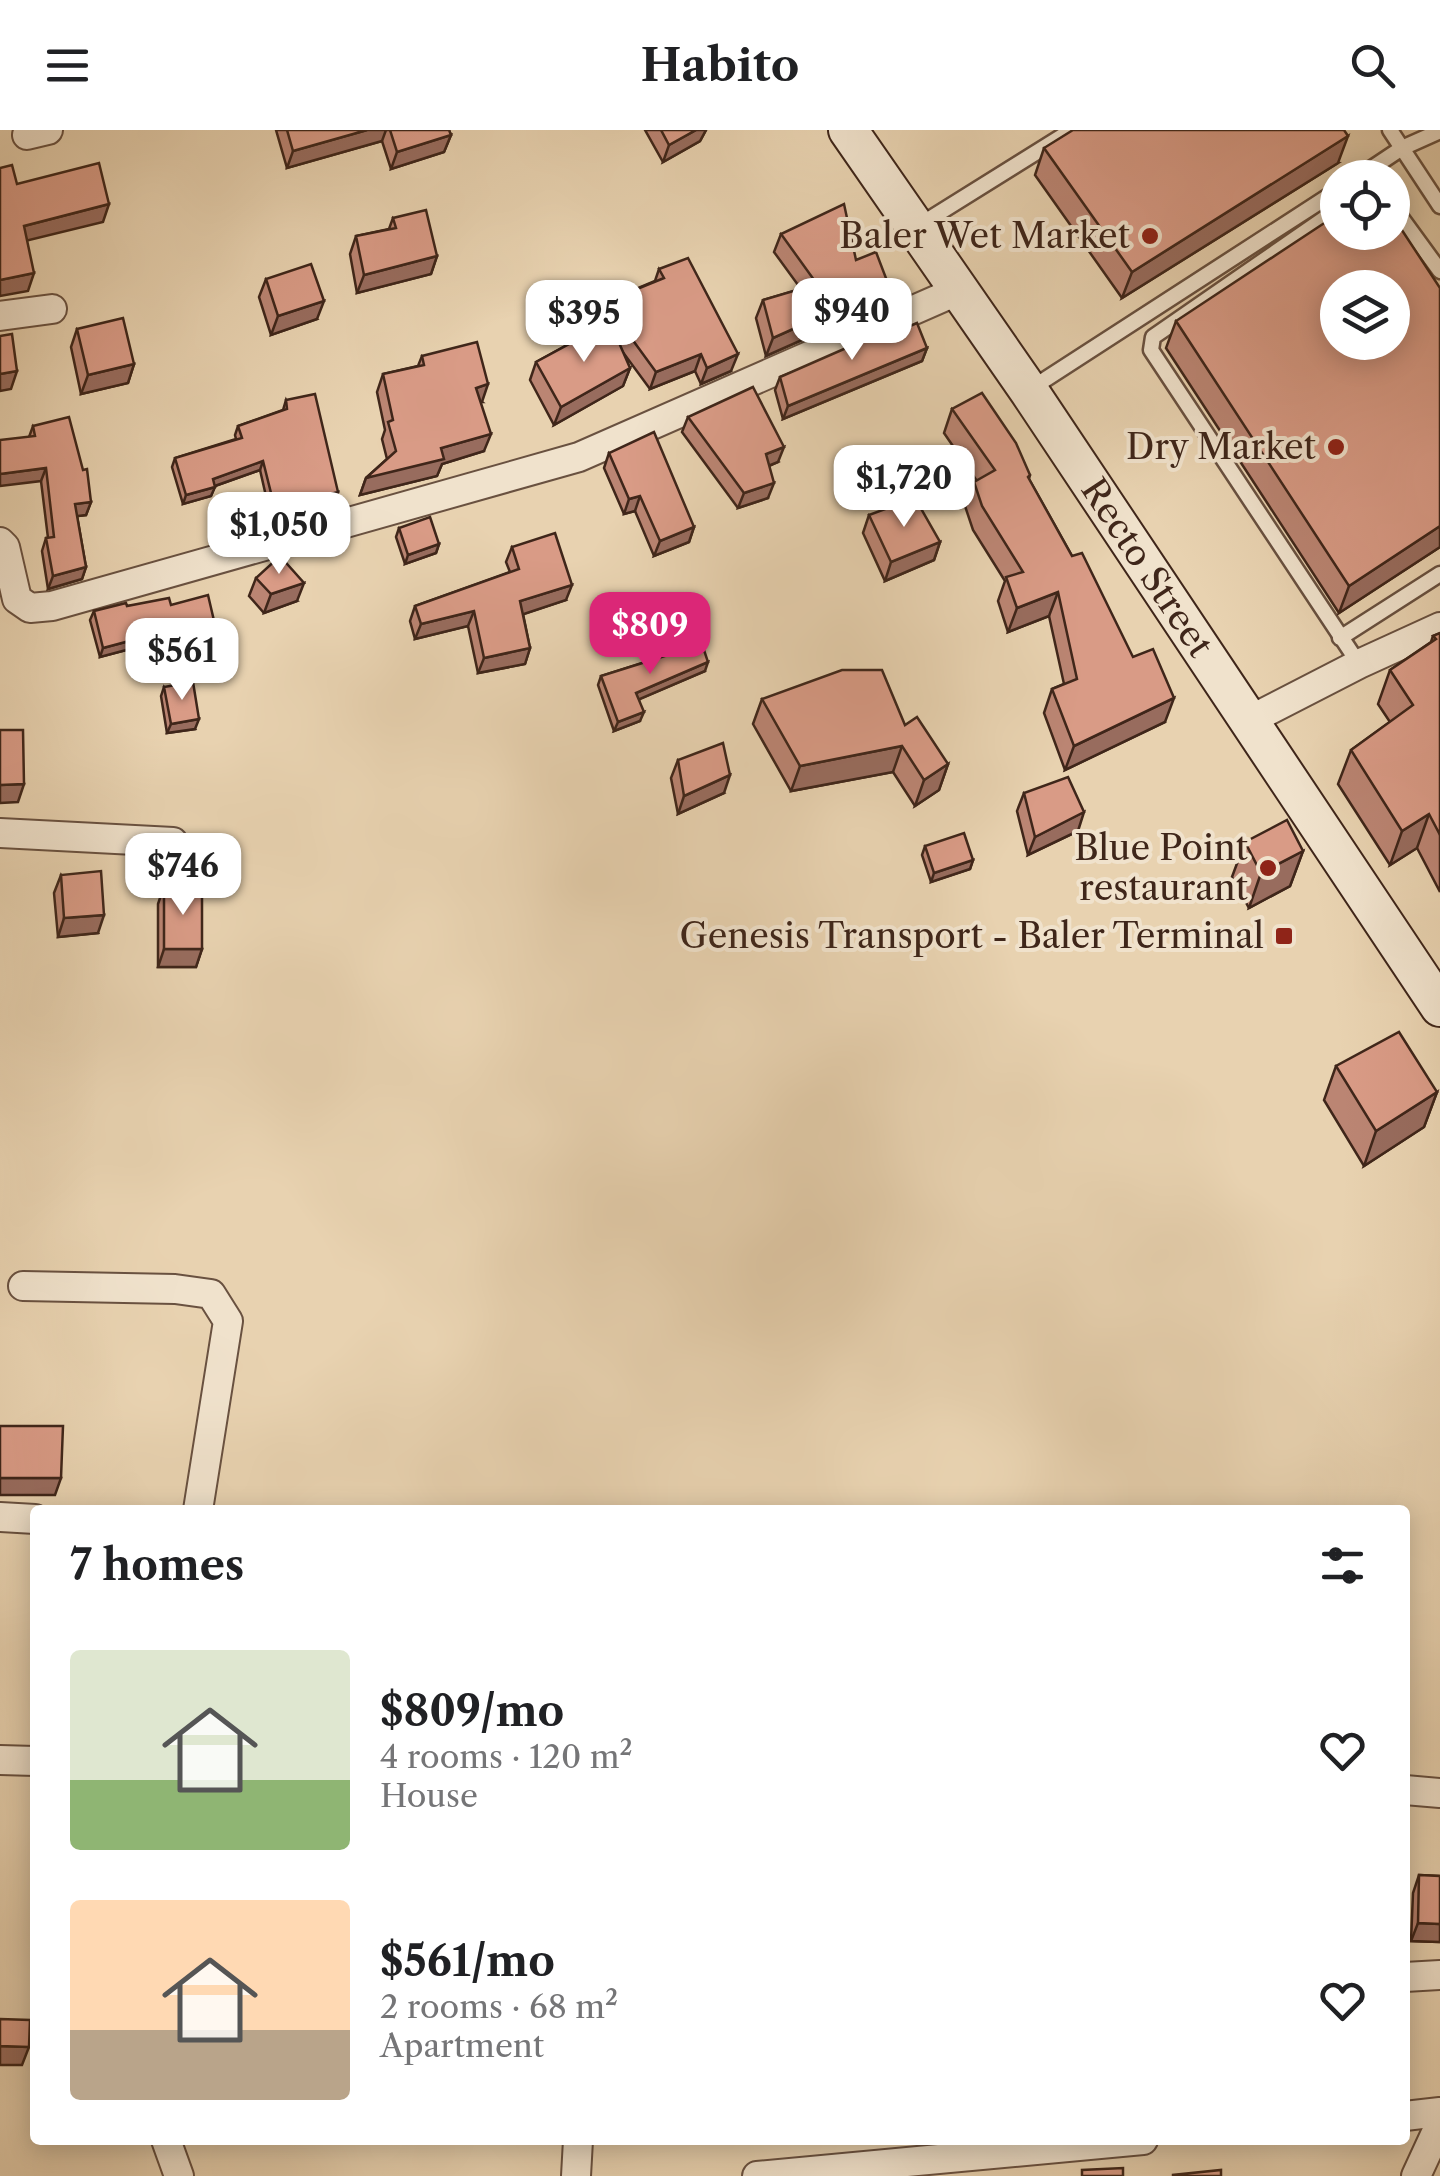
<!DOCTYPE html>
<meta charset="utf-8">
<style>
body{margin:0;font-family:"Libre Caslon Text",serif;background:#f2f2f2;color:#202124;height:100vh;display:flex;flex-direction:column;font-size:38px;white-space:nowrap}
*{box-sizing:border-box;margin:0}
p{font-size:32px;color:#757577}
.icon{flex:none;width:55px;height:55px;fill:none;stroke:currentColor;stroke-width:2;stroke-linecap:round;stroke-linejoin:round}
.map{position:relative;flex:1;overflow:hidden}
.details{position:absolute;left:30px;top:1375px;width:1380px;height:640px;display:flex;flex-direction:column;background:#fff;border-radius:10px;box-shadow:0 5px 25px #0003}
.details>*{flex:none}
.tools{position:absolute;left:1320px;top:30px;display:grid;gap:20px}
.tools a{display:grid;place-items:center;width:90px;height:90px;border-radius:50%;background:#fff;box-shadow:0 5px 25px #0003;font-size:50px}
.price{position:absolute;translate:-50% -85px;padding:0 22px;border-radius:20px;background:#fff;color:#222;font-size:32px;line-height:65px;filter:drop-shadow(0 2px 5px #0008)}
.price::after{content:'';position:absolute;left:50%;top:60px;width:30px;height:22px;margin-left:-15px;background:inherit;clip-path:polygon(0 0,100% 0,50% 100%)}
.price.selected{background:#db2777;color:#fff}
ul{padding:0;list-style:none}
li{display:flex;align-items:center;gap:30px;height:250px;padding:0 40px}
li span{display:grid;place-items:center;flex:none;width:280px;height:200px;border-radius:10px;color:#555}
li>.icon{margin-inline-start:auto}
span .icon{width:120px;height:120px;fill:#fffc;stroke-width:1}
li b{font-size:42px}
h2{display:flex;justify-content:space-between;align-items:center;height:120px;padding:0 40px;font-size:42px}
header{display:flex;justify-content:space-between;align-items:center;height:130px;padding:0 40px;background:#fff;font-size:45px;font-weight:700}
.map>svg:first-child{display:block}
.lines{fill:none;stroke-linecap:round;stroke-linejoin:round}
.lane-casing{stroke:#695140;stroke-width:19}
.street-casing{stroke:#695140;stroke-width:32}
.secondary-casing{stroke:#3f261a;stroke-width:42}
.lane{stroke:#f0e2cc;stroke-width:14}
.street{stroke:#f0e2cc;stroke-width:28}
.secondary{stroke:#f0e2cc;stroke-width:38}
.wall{fill:#bb8573;stroke:#3f261a;stroke-width:2.5}
.shaded-wall{fill:#986c5e;stroke:#3f261a;stroke-width:2.5}
.building{fill:#d99b86;stroke:#3f261a;stroke-width:2.5;fill-rule:evenodd}
.poi-dot{fill:#8f2418;stroke:#f0e2cc;stroke-width:4}
.labels{text-anchor:middle;stroke-width:8;stroke-linejoin:round;paint-order:stroke}
.poi-label{font-size:35px;fill:#3f261a;stroke:#f0e2cc;text-anchor:end}
.street-label{font-size:35px;fill:#3f261a;stroke:#f0e2cc}
</style>
<header><svg class="icon" aria-label="menu" viewBox="0 0 24 24"><path d="M4 6h16M4 12h16M4 18h16"/></svg>Habito<svg class="icon" aria-label="search" viewBox="0 0 24 24"><circle cx="10" cy="10" r="6"/><path d="M15 15l6 6"/></svg></header>
<div class="map">
<svg width="1440" height="2046" viewBox="0 0 1440 2046">
<rect width="100%" height="100%" fill="#e8d2b0"/>
<filter id="stains"><feTurbulence type="fractalNoise" baseFrequency=".002" numOctaves="4"/><feColorMatrix values="0 0 0 0 .2 0 0 0 0 .09 0 0 0 0 .02 0 0 0 .5 -.17"/></filter>
<radialGradient id="worn" r=".72"><stop offset=".6" stop-color="#630" stop-opacity="0"/><stop offset="1" stop-color="#630" stop-opacity=".3"/></radialGradient>
<g class="lines">
<defs>
<g id="lane">
<path d="M1390,0L1440,76"/>
<path d="M1357,48L1402,18L1440,1"/>
<path d="M1392,75L1440,141"/>
<path d="M1338,79L1153,207L1151,220L1359,534"/>
<path d="M915,98L1072,0"/>
<path d="M1032,258L1338,60"/>
<path d="M1340,508L1440,444"/>
</g>
<g id="street">
<path d="M27,5L48,0"/>
<path d="M0,186L52,179"/>
<path d="M0,412L5,417L17,469L30,478L52,476L579,327L957,161"/>
<path d="M1248,591L1359,534L1440,497"/>
<path d="M0,703L173,712"/>
<path d="M23,1156L175,1159L211,1164L228,1191L198,1380"/>
<path d="M0,1387L35,1389"/>
<path d="M0,1630L35,1631"/>
<path d="M1405,1660L1440,1663"/>
<path d="M1405,1847L1440,1845"/>
<path d="M1405,1986L1440,1982"/>
<path d="M166,2010L179,2046"/>
<path d="M576,2046L578,2010"/>
<path d="M757,2046L1143,2010"/>
<path d="M1416,2046L1440,1994"/>
</g>
<g id="secondary">
<path id="s1" d="M848,0L1029,261L1440,877"/>
</g>
</defs>
<use href="#lane" class="lane-casing"/>
<use href="#street" class="street-casing"/>
<use href="#secondary" class="secondary-casing"/>
<use href="#lane" class="lane"/>
<use href="#street" class="street"/>
<use href="#secondary" class="secondary"/>
</g>
<g class="wall">
<path d="M276,0H449L451,5L444,22L391,39L382,11L287,38Z"/>
<path d="M645,0H706L700,11L663,32Z"/>
<path d="M1044,18L1338,33L1122,168L1035,45Z"/>
<path d="M393,88L437,126L431,144L357,163L350,124L356,106L389,99Z"/>
<path d="M781,104L883,174L766,226L756,188L763,170L801,159L774,122Z"/>
<path d="M659,139L731,241L701,254L695,241L650,259L622,221L630,238L623,256L554,295L530,250L536,232L603,195L599,189L605,172L655,151Z"/>
<path d="M266,149L317,189L271,205L259,167Z"/>
<path d="M1176,191L1440,417L1339,483L1166,218Z"/>
<path d="M77,199L134,234L128,253L81,264L71,217Z"/>
<path d="M903,199L927,218L922,231L783,289L775,260L780,247Z"/>
<path d="M422,226L482,272H480L484,321L442,334L437,346L360,365L366,348L387,329L382,309L385,300L377,262L383,244L418,236Z"/>
<path d="M286,270L334,372L271,388L260,340L215,356L211,366L183,374L172,337L175,328L236,309L235,305L238,296L283,280Z"/>
<path d="M952,279L1030,345L1029,349L1165,592L1065,640L1044,583L1052,559L1064,554L1049,486L1008,502L998,471L1005,451L973,400L965,376L974,352L977,351L944,303Z"/>
<path d="M688,287L778,332L769,336L768,368L738,378L682,302Z"/>
<path d="M33,296L91,372L86,385L77,386L86,437L82,449L48,459L42,421L46,408H48L41,351L29,307Z"/>
<path d="M609,323L694,397L689,412L654,426L635,381L624,384L604,338Z"/>
<path d="M869,385L940,412L934,430L885,451L863,403Z"/>
<path d="M399,398L439,414L436,423L405,434L396,407Z"/>
<path d="M512,417L566,470L523,484L530,518L525,534L478,543L468,496L415,509L410,491L415,476L510,442L506,432Z"/>
<path d="M256,448L297,471L264,483L249,466Z"/>
<path d="M171,475L212,504L145,515L100,527L90,490L94,481L127,476Z"/>
<path d="M1440,503V762L1417,718L1390,735L1338,654L1351,620L1390,592L1378,574L1390,540L1431,512L1433,506Z"/>
<path d="M695,516L705,541L639,569L640,591L614,601L598,555L601,546L661,527L663,521Z"/>
<path d="M164,557L195,599L167,603L161,566Z"/>
<path d="M762,569L905,595L948,634L939,660L915,676L893,642L791,661L753,594Z"/>
<path d="M678,630L724,663L678,684L671,648Z"/>
<path d="M1024,663L1078,701L1028,725L1017,681Z"/>
<path d="M1245,712L1303,721L1290,756L1249,778L1232,747Z"/>
<path d="M925,716L973,730L970,739L931,752L922,725Z"/>
<path d="M61,745L98,803L58,807L54,763Z"/>
<path d="M164,756L202,819L196,837H158V774Z"/>
<path d="M1336,936L1437,962L1424,997L1364,1036L1324,970Z"/>
<path d="M1419,1745L1440,1746V1812L1411,1811L1413,1763Z"/>
</g>
<g class="shaded-wall">
<path d="M367,0H386L382,11L287,38L293,21Z"/>
<path d="M696,0H706L700,11L663,32L669,15Z"/>
<path d="M451,5L444,22L391,39L397,22Z"/>
<path d="M1348,6L1338,33L1122,168L1132,142Z"/>
<path d="M109,74L103,92L17,113L24,96Z"/>
<path d="M437,126L431,144L357,163L364,145Z"/>
<path d="M34,143L28,161L0,166V150Z"/>
<path d="M889,156L883,174L766,226L773,208Z"/>
<path d="M324,171L317,189L271,205L278,186Z"/>
<path d="M927,218L922,231L783,289L788,276Z"/>
<path d="M701,224L695,241L650,259L656,242Z"/>
<path d="M738,224L731,241L701,254L707,238Z"/>
<path d="M134,234L128,253L81,264L88,245Z"/>
<path d="M630,238L623,256L554,295L561,277Z"/>
<path d="M17,241L11,259L0,261V244Z"/>
<path d="M488,254L482,272L469,275L476,258Z"/>
<path d="M491,304L484,321L442,334L437,346L360,365L366,348L441,318Z"/>
<path d="M784,317L778,332L760,339L766,324Z"/>
<path d="M263,331L260,340L209,358L213,349Z"/>
<path d="M46,338L41,351L0,356V344Z"/>
<path d="M774,353L768,368L738,378L744,363Z"/>
<path d="M215,357L211,366L183,374L186,365Z"/>
<path d="M338,362L334,372L271,388L275,379Z"/>
<path d="M640,366L635,381L624,384L629,369Z"/>
<path d="M91,372L86,385L70,387L75,374Z"/>
<path d="M1440,396V417L1339,483L1349,456Z"/>
<path d="M694,397L689,412L654,426L660,411Z"/>
<path d="M940,412L934,430L885,451L891,432Z"/>
<path d="M439,414L436,423L405,434L408,425Z"/>
<path d="M86,437L82,449L48,459L53,446Z"/>
<path d="M304,453L297,471L264,483L271,464Z"/>
<path d="M572,455L566,470L515,487L520,471Z"/>
<path d="M1058,462L1049,486L1008,502L1017,478Z"/>
<path d="M474,481L468,496L415,509L421,494Z"/>
<path d="M215,495L212,504L145,515L100,527L103,518L148,506Z"/>
<path d="M530,518L525,534L478,543L484,528Z"/>
<path d="M708,532L705,541L633,572L636,563Z"/>
<path d="M1174,568L1165,592L1065,640L1074,616Z"/>
<path d="M644,582L640,591L614,601L618,592Z"/>
<path d="M199,589L195,599L167,603L171,594Z"/>
<path d="M902,616L893,642L791,661L800,636Z"/>
<path d="M948,634L939,660L915,676L924,650Z"/>
<path d="M730,645L724,663L678,684L684,666Z"/>
<path d="M24,654L18,672L0,673V655Z"/>
<path d="M1084,682L1078,701L1028,725L1035,707Z"/>
<path d="M1429,684L1417,718L1390,735L1402,701Z"/>
<path d="M1303,721L1290,756L1249,778L1261,743Z"/>
<path d="M973,730L970,739L931,752L934,743Z"/>
<path d="M104,785L98,803L58,807L64,788Z"/>
<path d="M164,819H202L196,837H158Z"/>
<path d="M1437,962L1424,997L1364,1036L1376,1001Z"/>
<path d="M0,1348H61L55,1365H0Z"/>
<path d="M1418,1793L1440,1794V1812L1411,1811Z"/>
<path d="M0,1916L29,1917L22,1935H0Z"/>
</g>
<g class="building">
<path d="M287,0H367L293,21Z"/>
<path d="M390,0H449L451,5L397,22Z"/>
<path d="M661,0H696L669,15Z"/>
<path d="M1073,0H1344L1348,6L1132,142L1044,18Z"/>
<path d="M99,33L109,74L24,96L34,143L0,150V38L12,35L17,54Z"/>
<path d="M844,74L856,130L876,122L889,156L773,208L763,170L817,154L781,104Z"/>
<path d="M426,80L437,126L364,145L356,106L396,98L393,88Z"/>
<path d="M1338,84V102H1392V85L1440,158V396L1349,456L1176,191ZM1338,158H1392V212H1338Z"/>
<path d="M688,128L738,224L707,238L701,224L656,242L605,172L664,148L659,139Z"/>
<path d="M311,134L324,171L278,186L266,149Z"/>
<path d="M123,188L134,234L88,245L77,199Z"/>
<path d="M610,192L630,238L561,277L536,232Z"/>
<path d="M917,193L927,218L788,276L780,247L901,194L903,199Z"/>
<path d="M12,204L17,241L0,244V206Z"/>
<path d="M477,212L488,254L476,258L491,304L441,318L444,329L366,348L396,321L388,292L393,290L383,244L424,235L422,226Z"/>
<path d="M753,257L784,317L766,324L774,353L744,363L688,287Z"/>
<path d="M982,263L1016,313L1030,345L1028,347L1072,426L1082,423L1133,527L1153,519L1174,568L1074,616L1052,559L1077,549L1058,462L1017,478L1006,447L1023,442L982,376L974,352L995,340L952,279Z"/>
<path d="M315,264L338,362L275,379L263,331L213,349L215,357L186,365L175,328L242,308L238,296L287,279L286,270Z"/>
<path d="M69,287L83,340L87,339L91,372L75,374L86,437L53,446L46,408L54,407L46,338L0,344V310L35,306L33,296Z"/>
<path d="M654,302L694,397L660,411L640,366L629,369L609,323Z"/>
<path d="M915,368L940,412L891,432L869,385Z"/>
<path d="M430,387L439,414L408,425L399,398Z"/>
<path d="M555,403L572,455L520,471L530,518L484,528L474,481L421,494L415,476L519,439L512,417Z"/>
<path d="M280,426L304,453L271,464L256,448Z"/>
<path d="M208,465L215,495L148,506L103,518L94,481L126,473L127,476L169,468L171,475Z"/>
<path d="M1440,503V705L1429,684L1402,701L1351,620L1413,575L1390,540L1436,509L1433,506Z"/>
<path d="M694,508L695,516L702,514L708,532L636,563L644,582L618,592L601,546L665,526L663,521Z"/>
<path d="M842,540H882L905,595L917,587L948,634L924,650L902,616L800,636L762,569Z"/>
<path d="M193,552L199,589L171,594L164,557Z"/>
<path d="M0,600H23L24,654L0,655Z"/>
<path d="M723,613L730,645L684,666L678,630Z"/>
<path d="M1068,647L1084,682L1035,707L1024,663Z"/>
<path d="M1287,690L1303,721L1261,743L1245,712Z"/>
<path d="M964,703L973,730L934,743L925,716Z"/>
<path d="M101,741L104,785L64,788L61,745Z"/>
<rect x="164" y="756" width="38" height="63"/>
<path d="M1399,902L1437,962L1376,1001L1336,936Z"/>
<path d="M0,1296H63L61,1348H0Z"/>
<path d="M1419,1745L1440,1746V1794L1418,1793Z"/>
<path d="M0,1889L30,1890L29,1917L0,1916Z"/>
<path d="M1123,2038V2046H1082V2040Z"/>
<path d="M1221,2040V2046H1173V2045Z"/>
</g>
<g class="poi-dot">
<circle cx="1150" cy="106" r="10"/>
<circle cx="1336" cy="317" r="10"/>
<circle cx="1268" cy="738" r="10"/>
<rect x="1274" y="796" width="20" height="20" rx="5"/>
</g>
<g class="labels">
<g class="poi-label">
<text x="1130" y="118">Baler Wet Market</text>
<text x="1316" y="329">Dry Market</text>
<text x="1248" y="730">Blue Point<tspan x="1248" dy="40">restaurant</tspan></text>
<text x="1264" y="818">Genesis Transport - Baler Terminal</text>
</g>
<g class="street-label">
<text dy="12" stroke="none"><textPath href="#s1" startOffset="530">Recto Street</textPath></text>
</g>
</g>
<rect width="100%" height="100%" filter="url(#stains)"/>
<rect width="100%" height="100%" fill="url(#worn)"/>
</svg>
<div class="tools">
<a><svg class="icon" aria-label="locate" viewBox="0 0 24 24"><circle cx="12" cy="12" r="6"/><path d="M12 2v4M12 18v4M2 12h4M18 12h4"/></svg></a>
<a><svg class="icon" aria-label="layers" viewBox="0 0 24 24"><path d="M12 4l9 5-9 5-9-5zM3 14l9 5 9-5"/></svg></a>
</div>
<b class="price" style="left:852px;top:233px">$940</b>
<b class="price" style="left:584px;top:235px">$395</b>
<b class="price" style="left:904px;top:400px">$1,720</b>
<b class="price" style="left:279px;top:447px">$1,050</b>
<b class="price selected" style="left:650px;top:547px">$809</b>
<b class="price" style="left:182px;top:573px">$561</b>
<b class="price" style="left:183px;top:788px">$746</b>
<section class="details">
<h2>7 homes<svg class="icon" aria-label="filters" viewBox="0 0 24 24"><path d="M4 7h16M4 17h16"/><circle cx="9" cy="7" r="2"/><circle cx="15" cy="17" r="2"/></svg></h2>
<ul>
<li><span style="background:linear-gradient(#dfe7d0 65%,#8fb573 0)"><svg class="icon" aria-label="home" viewBox="0 0 24 24"><path d="M3 11l9-7 9 7M6 9v11h12V9"/></svg></span><div><b>$809/mo</b><p>4 rooms · 120 m²</p><p>House</p></div><svg class="icon" aria-label="heart" viewBox="0 0 24 24"><path d="M12 20l-8-8c-3-5 5-10 8-4 3-6 11-1 8 4z"/></svg></li>
<li><span style="background:linear-gradient(#ffd9b3 65%,#b9a48a 0)"><svg class="icon" aria-label="home" viewBox="0 0 24 24"><path d="M3 11l9-7 9 7M6 9v11h12V9"/></svg></span><div><b>$561/mo</b><p>2 rooms · 68 m²</p><p>Apartment</p></div><svg class="icon" aria-label="heart" viewBox="0 0 24 24"><path d="M12 20l-8-8c-3-5 5-10 8-4 3-6 11-1 8 4z"/></svg></li>
</ul>
</section>
</div>
